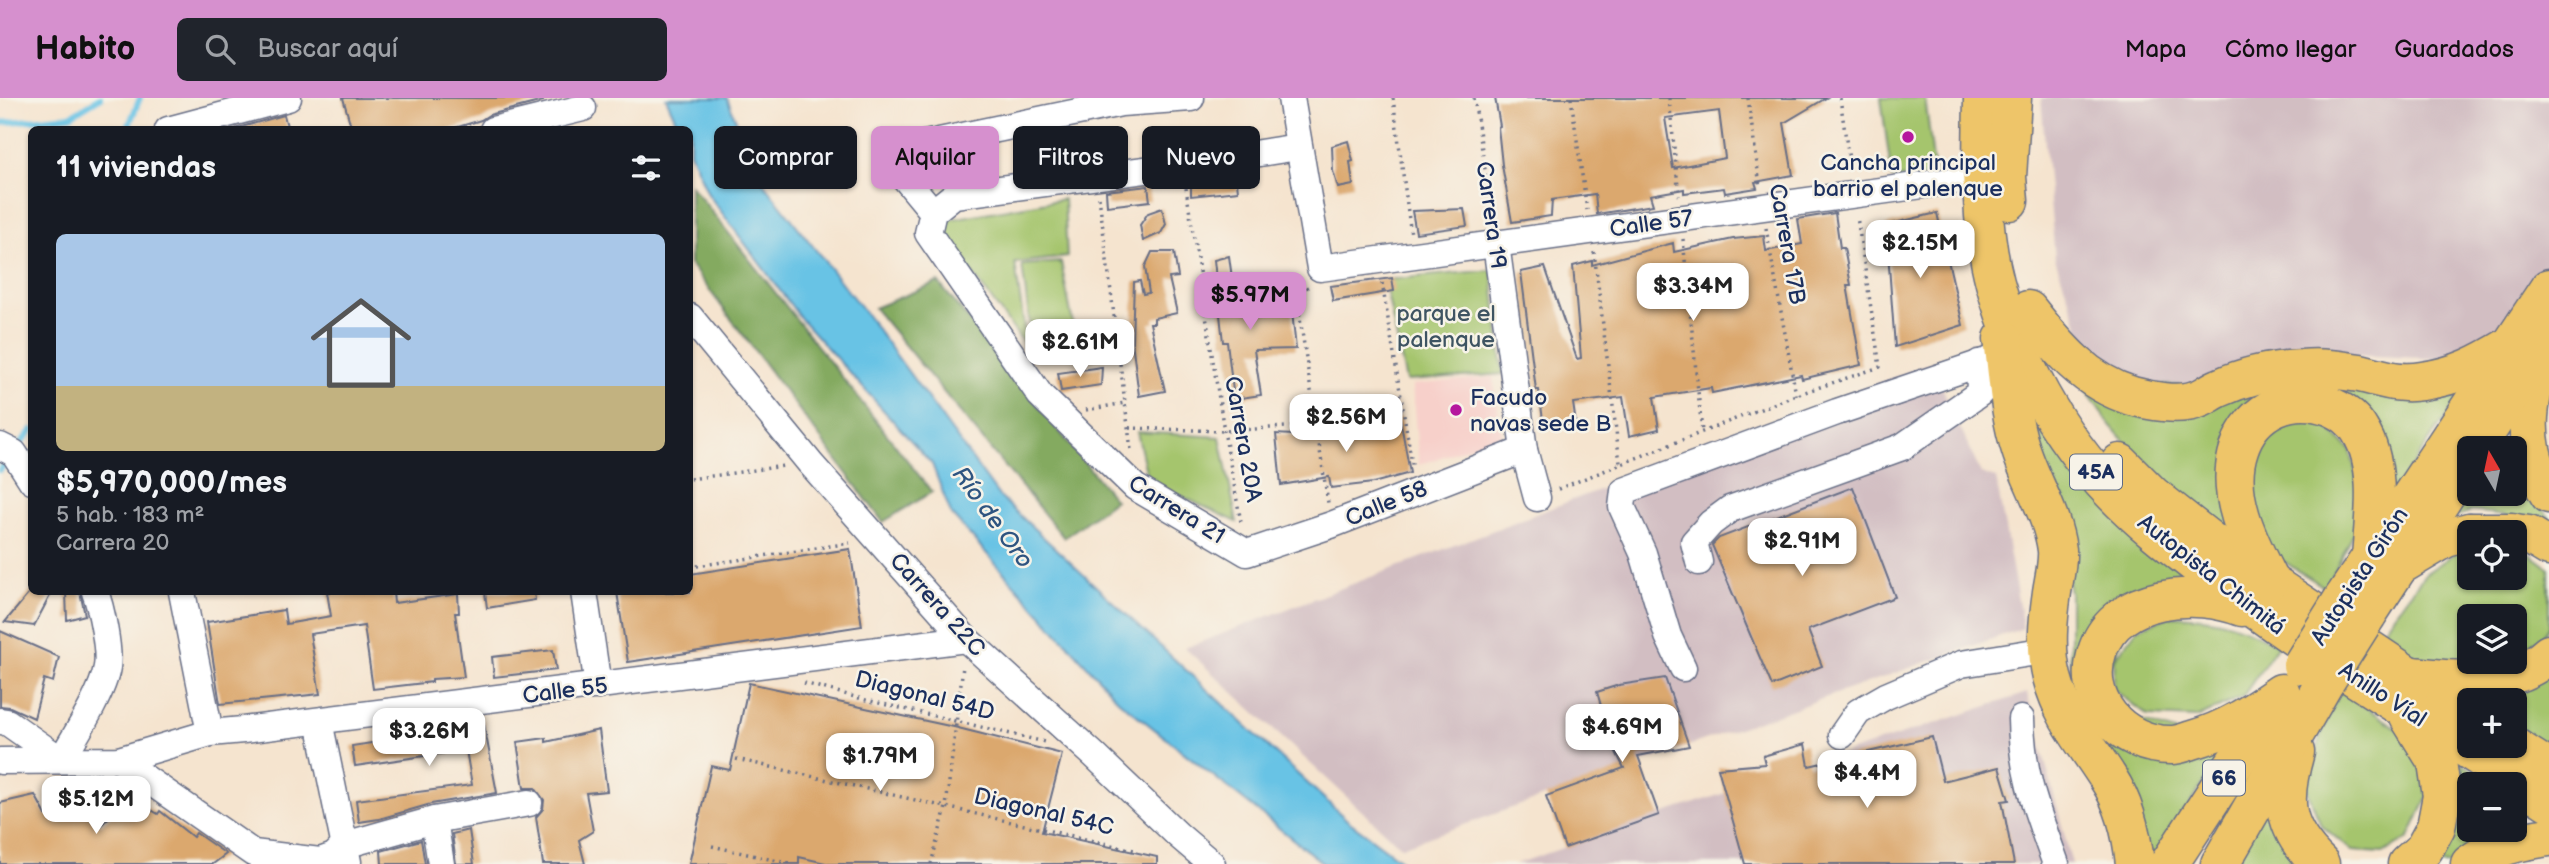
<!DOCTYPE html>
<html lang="es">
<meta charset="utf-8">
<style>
body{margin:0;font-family:"Balsamiq Sans",sans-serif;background:#20242c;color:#f1f3f6;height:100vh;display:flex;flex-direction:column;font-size:26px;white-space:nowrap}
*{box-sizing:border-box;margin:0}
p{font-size:23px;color:#9ea1a6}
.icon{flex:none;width:38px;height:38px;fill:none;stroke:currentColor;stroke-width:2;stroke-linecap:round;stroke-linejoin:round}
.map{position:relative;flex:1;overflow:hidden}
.details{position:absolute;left:28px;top:28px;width:665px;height:469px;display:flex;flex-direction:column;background:#171b24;border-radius:10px;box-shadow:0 2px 5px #0004}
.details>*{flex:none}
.banner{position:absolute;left:714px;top:28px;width:665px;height:63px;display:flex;gap:14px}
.needle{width:46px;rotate:351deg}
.tools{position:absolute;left:2457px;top:338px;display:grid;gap:14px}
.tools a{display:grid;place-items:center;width:70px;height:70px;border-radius:10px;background:#171b24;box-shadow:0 2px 5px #0004;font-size:35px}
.price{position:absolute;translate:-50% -60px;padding:0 16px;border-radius:14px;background:#fff;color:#222;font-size:23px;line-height:46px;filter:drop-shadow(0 2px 4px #0008)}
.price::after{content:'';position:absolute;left:50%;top:42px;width:21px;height:16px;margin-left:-10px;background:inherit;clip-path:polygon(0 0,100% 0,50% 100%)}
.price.active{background:#d690ce;color:#111}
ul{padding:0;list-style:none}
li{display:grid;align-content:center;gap:14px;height:371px;padding:0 28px}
li span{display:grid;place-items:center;height:217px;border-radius:10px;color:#555}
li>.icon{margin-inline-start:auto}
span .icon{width:126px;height:126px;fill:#fffc;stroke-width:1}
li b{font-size:30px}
h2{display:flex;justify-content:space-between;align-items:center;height:84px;padding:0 28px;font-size:30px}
.pill{padding:0 24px;border-radius:10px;background:#171b24;box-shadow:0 2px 5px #0004;font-size:24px;line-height:63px}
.pill.active{background:#d690ce;color:#111}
header{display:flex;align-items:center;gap:42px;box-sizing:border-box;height:98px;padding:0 35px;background:#d690ce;color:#111}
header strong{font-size:33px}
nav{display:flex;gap:38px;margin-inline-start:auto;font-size:24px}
.search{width:490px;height:63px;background:#20242c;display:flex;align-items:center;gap:18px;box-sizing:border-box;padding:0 24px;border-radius:10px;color:#9ea1a6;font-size:26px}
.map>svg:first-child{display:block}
.built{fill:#f7d0ca}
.industrial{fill:#d2bec2}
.green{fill:#a5c56d;stroke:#607a66;stroke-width:2}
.forest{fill:#84aa60;stroke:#506c5f;stroke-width:2}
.water{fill:#67c3e5;stroke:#4179a2;stroke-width:2}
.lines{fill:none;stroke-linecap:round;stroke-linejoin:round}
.stream{stroke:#67c3e5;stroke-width:6}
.building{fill:#dba86e;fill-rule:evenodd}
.minor-casing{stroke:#676e86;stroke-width:29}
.highway-casing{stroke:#676e86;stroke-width:41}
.path{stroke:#676e86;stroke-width:3.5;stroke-dasharray:2 5;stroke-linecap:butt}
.minor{stroke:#fff;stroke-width:26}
.highway{stroke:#eec569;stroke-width:38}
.highway-bridge-casing{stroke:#676e86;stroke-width:41;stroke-linecap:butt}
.highway-bridge{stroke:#eec569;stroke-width:38}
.poi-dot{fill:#b5179e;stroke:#f7f3e8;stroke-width:2.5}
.labels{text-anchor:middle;stroke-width:5;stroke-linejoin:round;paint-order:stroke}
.shield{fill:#f7f3e8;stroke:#5d6a87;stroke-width:2}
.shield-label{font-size:21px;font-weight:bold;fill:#1b2f5e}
.poi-label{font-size:23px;fill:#1b2f5e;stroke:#f7f3e8}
.street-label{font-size:23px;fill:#1b2f5e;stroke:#f7f3e8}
.park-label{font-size:23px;fill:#3e5462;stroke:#f7f3e8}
.water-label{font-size:24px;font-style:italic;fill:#2e5480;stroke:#f7f3e8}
</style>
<header>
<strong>Habito</strong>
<div class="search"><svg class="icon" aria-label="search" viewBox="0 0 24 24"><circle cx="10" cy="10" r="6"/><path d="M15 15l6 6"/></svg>Buscar aquí</div>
<nav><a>Mapa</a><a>Cómo llegar</a><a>Guardados</a></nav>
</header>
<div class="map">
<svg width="2549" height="766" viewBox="0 0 2549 766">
<rect width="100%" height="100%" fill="#f7f3e8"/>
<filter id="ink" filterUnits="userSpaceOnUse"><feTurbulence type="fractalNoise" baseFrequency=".0143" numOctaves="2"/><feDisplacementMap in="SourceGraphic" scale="14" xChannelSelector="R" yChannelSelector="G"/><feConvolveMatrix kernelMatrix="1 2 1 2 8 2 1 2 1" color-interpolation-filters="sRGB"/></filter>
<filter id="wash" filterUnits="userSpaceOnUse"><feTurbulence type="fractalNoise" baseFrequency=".00686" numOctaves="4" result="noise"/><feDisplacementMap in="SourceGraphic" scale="28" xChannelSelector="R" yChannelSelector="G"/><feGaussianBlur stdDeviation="1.57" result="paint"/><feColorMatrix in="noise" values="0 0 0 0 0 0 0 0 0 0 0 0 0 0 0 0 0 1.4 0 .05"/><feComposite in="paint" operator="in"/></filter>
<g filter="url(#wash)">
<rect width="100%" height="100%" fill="#f5e4cf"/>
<path class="built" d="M1493,279L1502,337L1419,367L1412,287Z"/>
<g class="industrial">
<path d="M2041,0H2549V211L2442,261L2286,254L2210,290L2134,291L2086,250L2055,160Z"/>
<path d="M1931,265L1981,376L1996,380L2023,530L1401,749L1185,550Z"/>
<path d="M2027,595L2072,766H1516L1659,717Z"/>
</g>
<g class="green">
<path d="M1881,0H1925L1935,77L1892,81Z"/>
<path d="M1064,101L1067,159L1015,165L1027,250L935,124Z"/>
<path d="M1061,164L1076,242L1033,251L1022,167Z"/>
<path d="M1492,172L1503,276L1406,283L1384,182Z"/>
<path d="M2080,283L2245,291L2466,290L2386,405L2370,321L2252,306L2238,449L2145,367L2110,327Z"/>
<path d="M2029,309L2197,488L2144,491L2093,608L2225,650L2152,766L2077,601L2070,561V494L2043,365Z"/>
<path d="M2283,321L2322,323L2351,353L2359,393L2355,432L2326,490L2272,456L2254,425L2251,380L2258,337Z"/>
<path d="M1137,334L1220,339L1237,424L1148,383Z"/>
<path d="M2515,359L2518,380L2549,419V437L2504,417L2472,413L2444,422L2469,383V396H2515Z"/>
<path d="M2515,448H2520L2549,470V528L2543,538L2515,555V518H2469V564L2435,563L2403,556L2378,538L2425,476L2464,449H2469V480H2515Z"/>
<path d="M2171,518C2218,519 2236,525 2278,547L2243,598L2197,620L2148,618L2113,591L2115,561L2137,531Z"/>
<path d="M2549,572V657L2515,634V602H2469Z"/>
<path d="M2340,592L2400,632L2420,663L2428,698L2409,740L2383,755L2352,753L2321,727L2305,686L2321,636Z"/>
<path d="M2442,653L2495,686H2469V732H2507L2452,766H2422Z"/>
<path d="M2264,708L2301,766H2235Z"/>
</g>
<g class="forest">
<path d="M690,86L932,394L883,424L690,166Z"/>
<path d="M938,184L1115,402L1064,440L874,210Z"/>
</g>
<path class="water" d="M666,0H727L758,78L869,220L999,398L1347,722L1406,766H1324L1118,602L951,416L932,366L802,222L708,96L690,54V32L680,31Z"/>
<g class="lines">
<g class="stream">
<path d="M0,25L70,18L100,0"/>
<path d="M127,32L140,0"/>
<path d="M16,351L32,332"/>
<path d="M0,372L10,360"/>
</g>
</g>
<g id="blocks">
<g class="building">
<path d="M343,0H543V3L489,17L481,22L448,32H352Z"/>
<path d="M1495,0H1826L1784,25L1793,77L1755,84L1757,90L1725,95L1724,90L1684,95V91L1650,97L1653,107L1597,116L1595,96L1552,102L1551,118L1512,124L1502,67L1498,29L1500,28ZM1719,13L1725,60L1673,70L1665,20Z"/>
<path d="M284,17L288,32H231Z"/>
<path d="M1348,43L1353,63L1350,64L1353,87L1338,90L1333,73L1332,48Z"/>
<path d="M973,52L975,78L930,86L924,79L923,63Z"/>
<path d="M1236,75L1238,93L1191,98V82Z"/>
<path d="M1148,88L1150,103L1107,108L1106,93Z"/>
<path d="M1162,110L1166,126L1161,135L1143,143L1140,127L1148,115Z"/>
<path d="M1464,111L1467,128L1416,135L1412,113Z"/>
<path d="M1835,115L1840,150H1844L1851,187H1847L1861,267L1802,281L1801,277L1712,295L1711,290L1654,299L1659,331L1629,338L1623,299L1573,305L1576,326L1544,330L1539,292H1536L1521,174L1545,169L1577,261L1581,260L1573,168L1592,163V167L1673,145L1674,154L1733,141L1764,138L1766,153L1802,146L1798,121Z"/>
<path d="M1937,115L1963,227L1895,249L1886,127Z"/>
<path d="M1152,154H1174L1178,179L1169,180L1177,215L1154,220V225H1150L1165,293L1139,298L1132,243L1134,184L1140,183L1143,196L1149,195L1145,169Z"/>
<path d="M1229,158L1236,210L1291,204L1296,251L1254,252L1261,297L1234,301L1227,244H1223L1214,162Z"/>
<path d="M1392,180L1394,193L1333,203L1330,188Z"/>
<path d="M1102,269L1101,287L1061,293L1058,275Z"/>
<path d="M1386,316L1400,320L1410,375L1373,385L1331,390L1329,379L1281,387L1276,336L1328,339L1329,328L1375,321Z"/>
<path d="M1853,389L1895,499L1808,532L1822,568L1772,588L1712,447L1719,440Z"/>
<path d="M850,451L862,528L628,564L617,494H690V476Z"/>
<path d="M30,494H52L34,528L5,524Z"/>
<path d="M66,494H80L85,517L67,522Z"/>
<path d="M327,494H393L394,505L458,496L459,515H455L464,579L432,581V584L373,591L364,528L310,536L320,596L220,606L207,524L284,512L286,526L331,518Z"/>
<path d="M485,494H534L535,502L487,510Z"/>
<path d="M0,533L59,559L53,584L44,581L34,620L10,609L0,608Z"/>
<path d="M553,552L556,572L494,579L492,559Z"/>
<path d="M1665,580L1689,648L1638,658L1659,717L1565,750L1546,698L1624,670L1607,636L1609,635L1597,594L1619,587Z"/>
<path d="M749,585L954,629L1062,656L1042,734L1157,759V766H830L799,759V766H689L711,668L730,672Z"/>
<path d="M483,621L497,695L431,706L379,721L359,724L356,702L472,687L466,652L355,668L352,648L462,631L461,626Z"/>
<path d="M599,632L607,693L586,695L593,733L579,742L585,766H543L536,719L543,711L544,702L535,690H524L517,644L546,640V644Z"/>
<path d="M1932,639L1943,683L1999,669L2009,702L2002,703L2014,766H1745L1718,670L1765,666L1763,658L1805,646L1809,668Z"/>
<path d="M76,696L101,727L130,699L158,716L160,713L193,739L196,735L226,756L213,766H0V705L35,697L46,717Z"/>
<path d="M469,732L474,766H456L452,736Z"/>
<path d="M421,742L425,766H382L381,753Z"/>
</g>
</g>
</g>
<g filter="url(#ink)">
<use href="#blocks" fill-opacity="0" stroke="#676e86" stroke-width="2"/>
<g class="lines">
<defs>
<g id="minor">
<path d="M1291,0L1320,170L1981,79"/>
<path d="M168,32L288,0"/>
<path d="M493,32L583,10"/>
<path d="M1298,49L1183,67L954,97L933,114L928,135L1040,297L1135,389L1247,455L1331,427L1524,352"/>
<path d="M933,114L904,79L901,51L1121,5L1191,0"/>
<path d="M1496,146L1524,352L1537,400"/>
<path d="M690,219L810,365L966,541L1094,657L1178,737L1212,766"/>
<path d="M0,348L14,355L32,383"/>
<path d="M1699,464L1694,444L1711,425L1730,411L1902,349L1980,295L1979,265"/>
<path d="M182,494L210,635"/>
<path d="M584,494L598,588"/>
<path d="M1683,570L1668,538L1643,455L1622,409L1624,393L1837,314L2005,257"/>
<path d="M2021,621C2022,679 2037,713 2056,766"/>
<path d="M0,623L7,624L61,662C75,638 103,595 107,569C110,552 101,509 95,494"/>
<path d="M319,623L348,764"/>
<path d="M1842,637L1858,614L1886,598L1961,566L2048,552"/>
<path d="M119,662L253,755L320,763L334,758L345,747L434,722L529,705"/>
<path d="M0,663L119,662L210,635L243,632L966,541"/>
<path d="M434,722L441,766"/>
</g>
<g id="highway">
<path d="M1983,0C1982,61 1979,125 1995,185C2016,262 2057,337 2113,395C2140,423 2171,447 2202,471C2311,557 2433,627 2549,704"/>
<path d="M2009,103L2007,79L2012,0"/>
<path d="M2028,212C2057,249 2085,284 2132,298C2150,303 2178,308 2195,302C2204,300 2211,293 2219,290C2245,278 2273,272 2302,271C2321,269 2341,272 2360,275C2383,280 2397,287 2422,283C2458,278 2480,266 2510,248"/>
<path d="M2548,239C2530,295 2515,342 2549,396"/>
<path d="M2003,241C2008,278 2009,316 2021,352C2031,384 2053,418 2057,452C2058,465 2054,481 2052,494C2048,522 2045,551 2052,579C2063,621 2086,645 2108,680C2125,706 2132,736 2135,766"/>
<path d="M2476,350L2530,267"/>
<path d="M2120,365L2152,397L2227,456L2469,618"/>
<path d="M2470,434H2512"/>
<path d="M2515,435L2529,437L2549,449"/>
<path d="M2404,465L2446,440L2469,434"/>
<path d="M2269,483C2249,444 2224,396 2239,351C2252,310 2293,293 2332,309C2343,314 2354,322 2360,333C2382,368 2374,419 2371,459"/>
<path d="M2343,501L2549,190"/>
<path d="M2242,509C2196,491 2118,496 2098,551C2080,601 2121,648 2172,647C2178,647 2186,644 2192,642C2227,632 2251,616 2281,595"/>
<path d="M2367,517L2469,360"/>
<path d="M2414,578C2459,583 2513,590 2549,556"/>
<path d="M2513,648L2549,671"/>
<path d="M2295,654C2281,702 2282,730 2320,766"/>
<path d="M2169,766L2270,611"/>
<path d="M2220,766L2326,582"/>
<path d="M2407,766L2424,751L2436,729L2442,698L2437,664L2409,619"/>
<path d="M2470,766C2494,748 2520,743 2549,739"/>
</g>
</defs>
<use href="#minor" class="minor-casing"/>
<use href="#highway" class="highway-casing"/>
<g class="path">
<path d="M1393,0L1411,137"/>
<path d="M1474,0L1493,123"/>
<path d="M1571,0L1587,112"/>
<path d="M1669,0L1679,98"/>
<path d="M1748,0L1760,88"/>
<path d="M1840,0L1851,76"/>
<path d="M1186,90L1224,333L1241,424"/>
<path d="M1099,99L1131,352"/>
<path d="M1766,130L1796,297"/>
<path d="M1683,141L1702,334"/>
<path d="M1594,154L1620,365"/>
<path d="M1382,185L1413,371"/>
<path d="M1308,189L1296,194L1328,405"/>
<path d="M1086,312L1125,305"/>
<path d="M1129,330L1224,333L1317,327L1402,312"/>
<path d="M690,381L784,368"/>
<path d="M1558,391L1796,297L1880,269L1857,119"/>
<path d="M690,469L850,445"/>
<path d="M804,585L866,602L1045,644"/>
<path d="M736,661L1138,753"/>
<path d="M712,748L791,766"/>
<path d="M931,766L946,709L963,568"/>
</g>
<use href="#minor" class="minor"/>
<use href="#highway" class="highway"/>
<defs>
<g id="highway-bridge">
<path d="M2302,567L2343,501"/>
<path d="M2326,582L2367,517"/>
</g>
</defs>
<use href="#highway-bridge" class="highway-bridge-casing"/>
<use href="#highway-bridge" class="highway-bridge"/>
</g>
</g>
<g class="poi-dot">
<circle cx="1908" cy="39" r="7"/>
<circle cx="1456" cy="312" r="7"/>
</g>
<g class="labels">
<g class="shield">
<rect x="2070" y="356.5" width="52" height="35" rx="5"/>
<rect x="2203" y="662.5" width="42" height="35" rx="5"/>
</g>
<g class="shield-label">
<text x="2096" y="381">45A</text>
<text x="2224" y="687">66</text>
</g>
<g class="poi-label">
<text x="1908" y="72">Cancha principal<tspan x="1908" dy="26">barrio el palenque</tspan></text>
<text x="1470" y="307" text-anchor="start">Facudo<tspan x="1470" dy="26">navas sede B</tspan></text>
</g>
<g class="street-label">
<text transform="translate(1492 117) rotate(82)" y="8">Carrera 19</text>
<text transform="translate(1651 125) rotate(-8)" y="8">Calle 57</text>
<text transform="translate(1788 146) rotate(80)" y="8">Carrera 17B</text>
<text transform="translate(1244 341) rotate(80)" y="8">Carrera 20A</text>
<text transform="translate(1386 405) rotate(-22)" y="8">Calle 58</text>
<text transform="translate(1177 411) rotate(32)" y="8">Carrera 21</text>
<text transform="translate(2212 476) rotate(38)" y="8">Autopista Chimitá</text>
<text transform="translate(2359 478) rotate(-57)" y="8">Autopista Girón</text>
<text transform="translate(938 506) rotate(48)" y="8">Carrera 22C</text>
<text transform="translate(565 592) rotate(-7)" y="8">Calle 55</text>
<text transform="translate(2383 596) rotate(33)" y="8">Anillo Víal</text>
<text transform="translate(925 597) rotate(14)" y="8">Diagonal 54D</text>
<text transform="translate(1044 713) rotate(13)" y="8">Diagonal 54C</text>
</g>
<g class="park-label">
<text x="1446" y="223">parque el<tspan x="1446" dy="26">palenque</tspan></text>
</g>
<g class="water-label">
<text transform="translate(993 419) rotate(54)" y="8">Río de Oro</text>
</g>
</g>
</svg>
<div class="tools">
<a><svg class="needle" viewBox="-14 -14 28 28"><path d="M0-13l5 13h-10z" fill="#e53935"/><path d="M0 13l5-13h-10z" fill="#9ea1a6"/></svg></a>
<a><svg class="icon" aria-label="locate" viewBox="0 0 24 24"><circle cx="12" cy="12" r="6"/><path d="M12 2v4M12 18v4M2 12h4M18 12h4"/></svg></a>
<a><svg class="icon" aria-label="layers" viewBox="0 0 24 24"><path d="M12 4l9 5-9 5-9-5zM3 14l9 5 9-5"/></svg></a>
<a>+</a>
<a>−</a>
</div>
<b class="price" style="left:1920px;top:182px">$2.15M</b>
<b class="price" style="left:1693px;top:225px">$3.34M</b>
<b class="price active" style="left:1250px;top:234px">$5.97M</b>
<b class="price" style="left:1080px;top:281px">$2.61M</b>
<b class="price" style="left:1346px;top:356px">$2.56M</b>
<b class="price" style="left:1802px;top:480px">$2.91M</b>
<b class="price" style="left:1622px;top:666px">$4.69M</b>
<b class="price" style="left:429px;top:670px">$3.26M</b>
<b class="price" style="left:880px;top:695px">$1.79M</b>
<b class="price" style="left:1867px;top:712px">$4.4M</b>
<b class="price" style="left:96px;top:738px">$5.12M</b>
<div class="banner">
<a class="pill">Comprar</a>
<a class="pill active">Alquilar</a>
<a class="pill">Filtros</a>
<a class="pill">Nuevo</a>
</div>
<section class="details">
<h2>11 viviendas<svg class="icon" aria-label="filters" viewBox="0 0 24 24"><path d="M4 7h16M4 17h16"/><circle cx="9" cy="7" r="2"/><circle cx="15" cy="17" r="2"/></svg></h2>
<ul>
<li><span style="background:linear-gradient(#a9c7e8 70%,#c2b280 0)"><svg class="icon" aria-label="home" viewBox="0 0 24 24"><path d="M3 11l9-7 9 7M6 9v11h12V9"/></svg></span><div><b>$5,970,000/mes</b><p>5 hab. · 183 m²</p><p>Carrera 20</p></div></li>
</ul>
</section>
</div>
